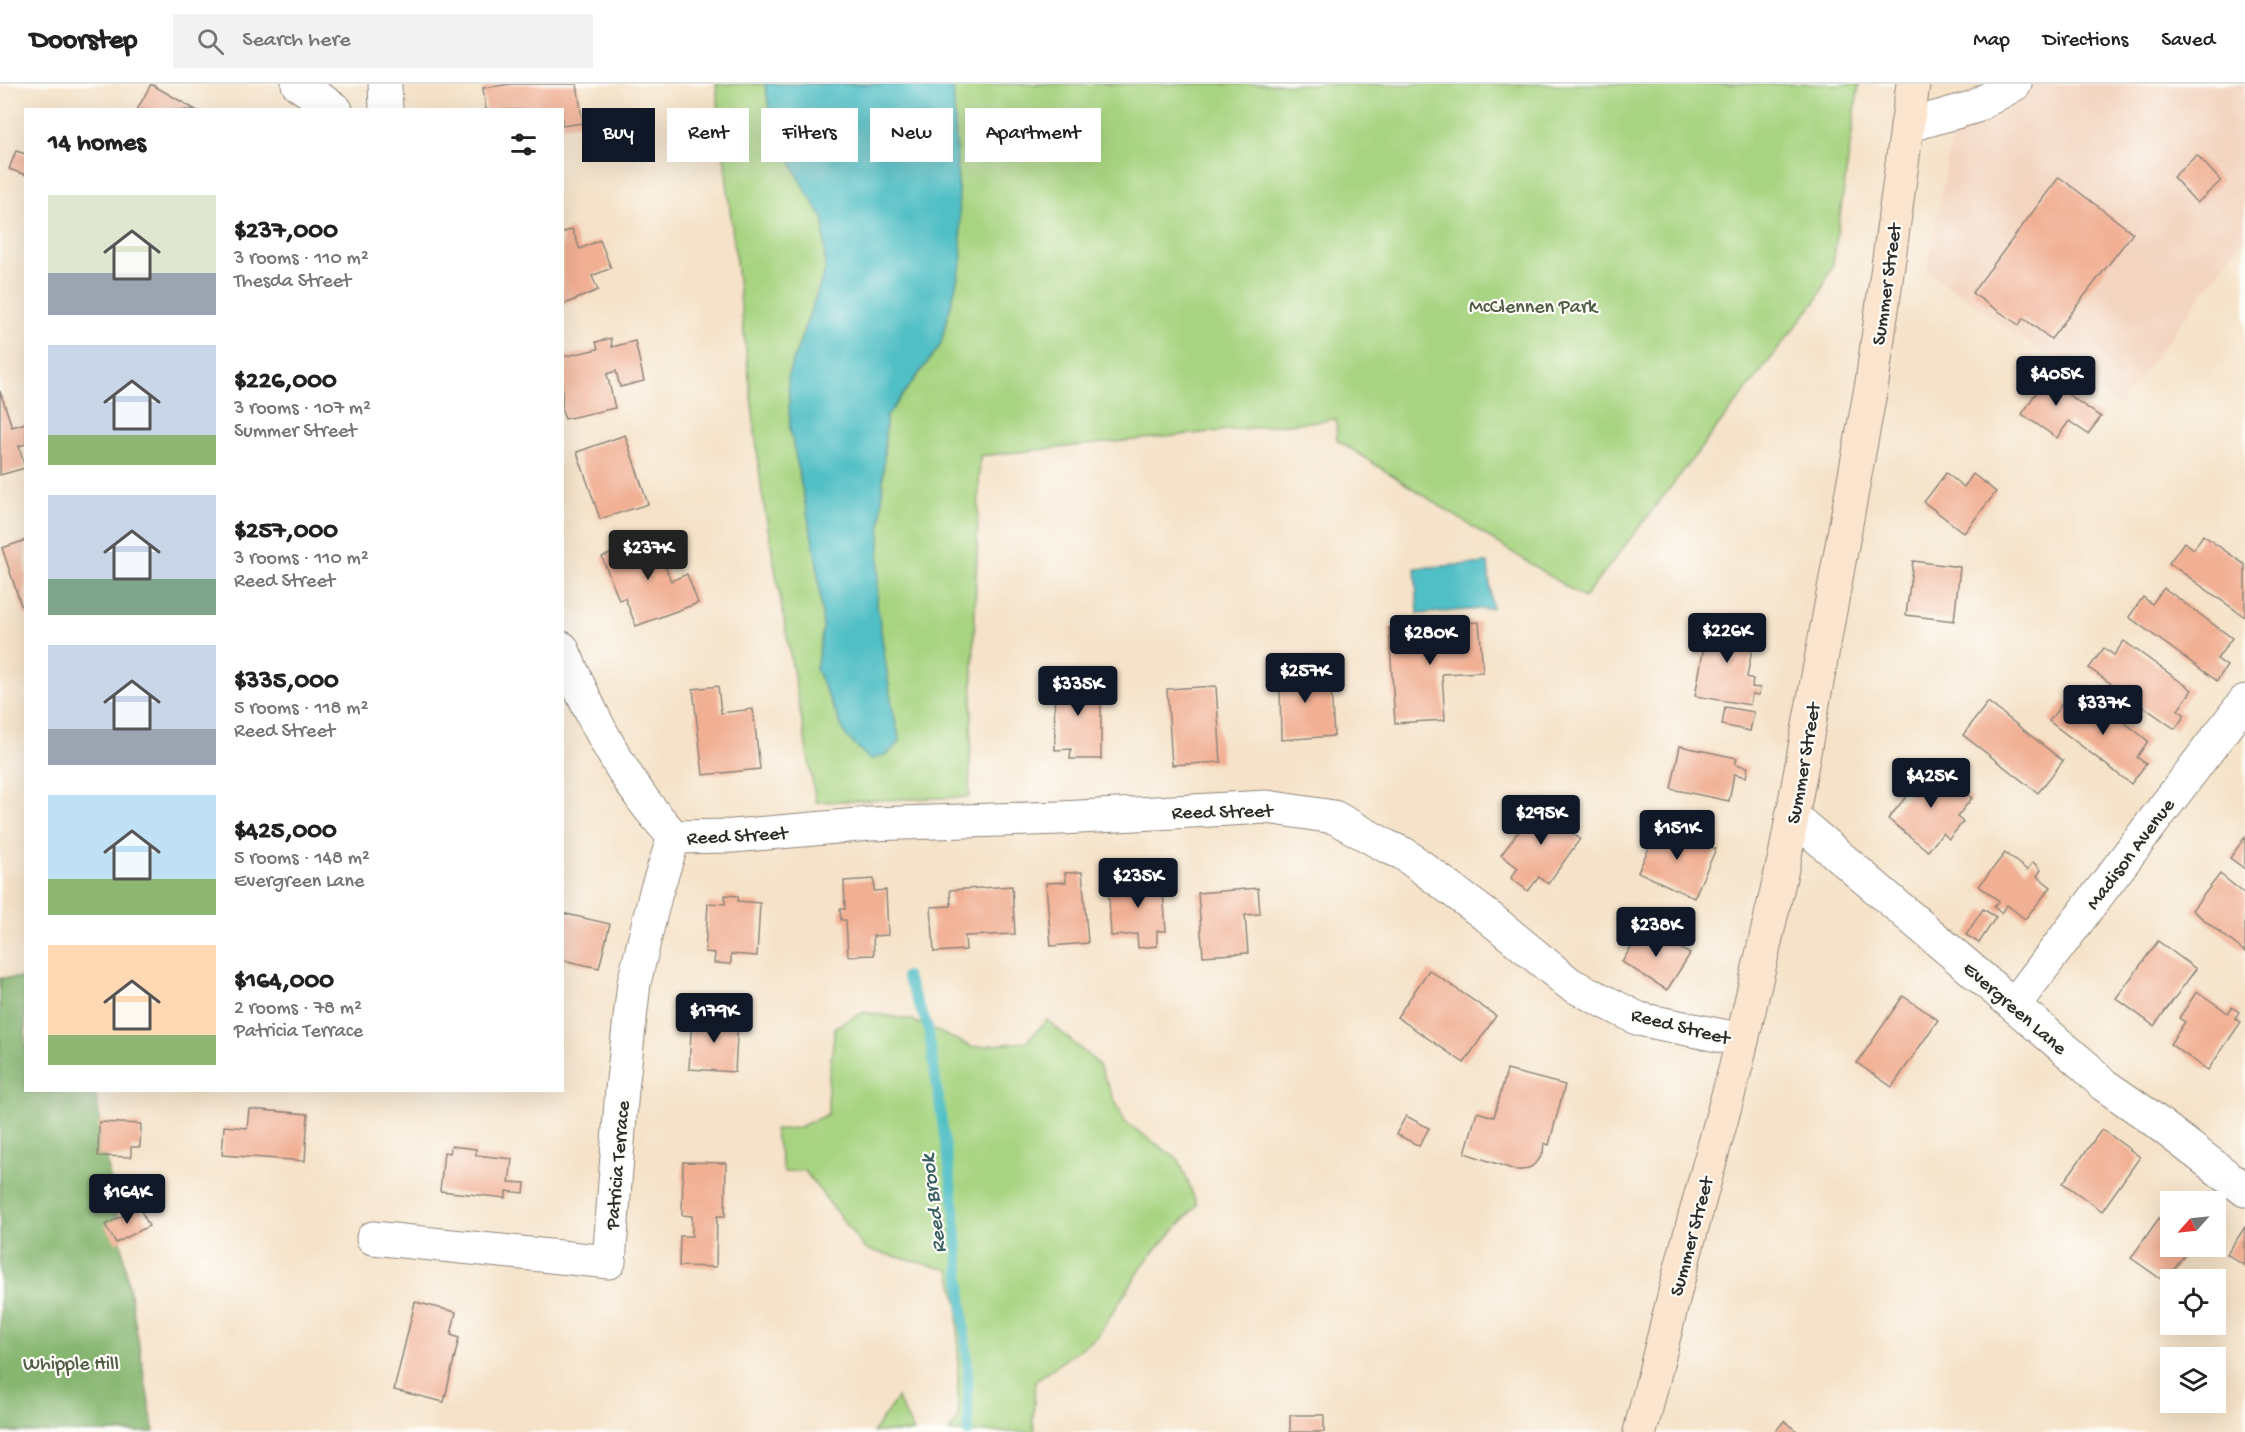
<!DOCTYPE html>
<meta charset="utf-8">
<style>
body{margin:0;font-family:"Gochi Hand",sans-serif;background:#f2f2f2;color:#222;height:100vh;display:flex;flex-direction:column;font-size:22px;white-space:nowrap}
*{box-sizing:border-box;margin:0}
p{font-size:20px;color:#767676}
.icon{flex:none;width:33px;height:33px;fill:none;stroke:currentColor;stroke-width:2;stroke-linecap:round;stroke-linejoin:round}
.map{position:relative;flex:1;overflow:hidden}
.side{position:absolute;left:24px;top:24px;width:540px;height:984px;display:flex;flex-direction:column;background:#fff;border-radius:0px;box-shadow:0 6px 24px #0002}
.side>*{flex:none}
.banner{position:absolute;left:582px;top:24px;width:570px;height:54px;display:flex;gap:12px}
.needle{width:39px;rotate:243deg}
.buttons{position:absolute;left:2160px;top:1107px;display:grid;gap:12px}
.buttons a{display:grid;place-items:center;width:66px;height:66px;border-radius:0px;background:#fff;box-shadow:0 6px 24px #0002;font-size:30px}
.price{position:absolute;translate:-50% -51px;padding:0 14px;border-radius:6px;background:#111827;color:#fff;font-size:20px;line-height:39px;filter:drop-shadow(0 2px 3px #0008)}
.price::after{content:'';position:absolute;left:50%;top:36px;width:18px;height:14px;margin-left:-9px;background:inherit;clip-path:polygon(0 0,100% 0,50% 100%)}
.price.on{background:#222;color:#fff}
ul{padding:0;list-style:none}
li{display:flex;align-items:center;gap:18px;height:150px;padding:0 24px}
li span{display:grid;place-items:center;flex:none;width:168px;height:120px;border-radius:0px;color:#555}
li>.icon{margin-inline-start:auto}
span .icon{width:72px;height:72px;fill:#fffc;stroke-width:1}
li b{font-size:26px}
h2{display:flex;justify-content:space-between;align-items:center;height:72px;padding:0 24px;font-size:26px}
.tag{padding:0 21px;border-radius:0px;background:#fff;box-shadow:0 6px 24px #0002;font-size:21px;line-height:54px}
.tag.on{background:#111827;color:#fff}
header{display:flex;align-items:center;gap:36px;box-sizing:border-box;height:84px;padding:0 30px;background:#fff;border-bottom:2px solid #e0e0e0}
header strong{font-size:28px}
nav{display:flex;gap:33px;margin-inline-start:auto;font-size:21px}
.search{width:420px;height:54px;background:#f2f2f2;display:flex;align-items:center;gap:15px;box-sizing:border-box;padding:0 21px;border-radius:0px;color:#767676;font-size:22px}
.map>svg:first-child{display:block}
.built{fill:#f3d4bf}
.green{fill:#a8d481;stroke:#6a8056;stroke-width:1.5}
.forest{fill:#86b66f;stroke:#58704d;stroke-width:1.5}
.water{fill:#51bfc6;stroke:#3e7578;stroke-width:1.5}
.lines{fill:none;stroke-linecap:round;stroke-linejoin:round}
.stream{stroke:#51bfc6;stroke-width:10}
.building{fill:#f1af93}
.street-casing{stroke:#90867a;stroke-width:35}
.secondary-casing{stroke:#90867a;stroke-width:35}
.street{stroke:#fff;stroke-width:33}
.secondary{stroke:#fbe5cf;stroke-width:33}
.labels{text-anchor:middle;stroke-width:4.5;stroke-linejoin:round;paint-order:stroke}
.street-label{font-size:20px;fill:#2b2b2b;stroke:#fdfcf7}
.park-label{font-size:20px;fill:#505e45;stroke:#fdfcf7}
.water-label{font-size:21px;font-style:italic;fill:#385f61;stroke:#fdfcf7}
</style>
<header>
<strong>Doorstep</strong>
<div class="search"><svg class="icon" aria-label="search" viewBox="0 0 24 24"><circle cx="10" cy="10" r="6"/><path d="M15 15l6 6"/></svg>Search here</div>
<nav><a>Map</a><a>Directions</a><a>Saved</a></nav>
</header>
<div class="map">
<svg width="2245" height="1348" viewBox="0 0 2245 1348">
<rect width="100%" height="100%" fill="#fdfcf7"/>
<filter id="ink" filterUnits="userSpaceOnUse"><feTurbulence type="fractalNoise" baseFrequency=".0167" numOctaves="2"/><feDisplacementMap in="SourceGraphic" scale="12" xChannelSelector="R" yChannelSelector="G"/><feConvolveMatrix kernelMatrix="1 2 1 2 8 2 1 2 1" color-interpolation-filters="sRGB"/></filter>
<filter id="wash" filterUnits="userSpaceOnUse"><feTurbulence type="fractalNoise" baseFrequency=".008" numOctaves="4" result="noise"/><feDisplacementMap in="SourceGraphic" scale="24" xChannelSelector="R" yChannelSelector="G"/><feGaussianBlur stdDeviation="1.35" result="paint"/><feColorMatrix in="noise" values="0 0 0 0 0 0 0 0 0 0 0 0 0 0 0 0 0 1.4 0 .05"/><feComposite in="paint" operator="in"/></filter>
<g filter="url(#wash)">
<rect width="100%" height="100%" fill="#f5e2c8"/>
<path class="built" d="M2031,0H2245V153L2119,322L1927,187L1952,52L1991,39L2014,20Z"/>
<g class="green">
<path d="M716,0H1859L1833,180L1818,214L1584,514L1337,356L1336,335L980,372L969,713L816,718L762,410Z"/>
<path d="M864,928L912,936L972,963L1026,958L1047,936L1098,980L1125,1038L1179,1076L1197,1121L1146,1177L1097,1253L1035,1297L1033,1338L1035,1348H949L958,1335V1221L950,1186L865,1165L804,1086L784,1088L774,1046L797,1044L828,1030V1000L835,943Z"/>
<path d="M897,1314L914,1348H873Z"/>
</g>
<path class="forest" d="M0,894H25L26,1006L95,1007L154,1348H0Z"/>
<g class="water">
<path d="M765,0H953L962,178L940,262L886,333L877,520L892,622L900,658L887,670L870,676L846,652L816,585L823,544L817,478L790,345L788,291L825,186L824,136L800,97L771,34Z"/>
<path d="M1488,479L1492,524L1418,530L1415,484Z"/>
</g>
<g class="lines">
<path class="stream" d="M906,892L928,943L954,1119L968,1285V1348"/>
</g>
<g id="blocks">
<g class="building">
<path d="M151,0L196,26H137Z"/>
<path d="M511,0H577L583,39L562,42V26H486L483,4Z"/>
<path d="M706,41L709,61L674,67L671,48Z"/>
<path d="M16,67L26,70V91L9,85Z"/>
<path d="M2197,71L2221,97L2197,119L2173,93Z"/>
<path d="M2059,93L2133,149L2051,255L2023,234L2019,241L1972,209Z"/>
<path d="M572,145L580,165L600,156L611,184L592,192L598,206L562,221V149Z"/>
<path d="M611,254L612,263L635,257L644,297L620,303L616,287L607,290L615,324L565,335L562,327V273L598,265L596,258Z"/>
<path d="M2037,283L2063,301L2061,306L2101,333L2088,350L2069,337L2057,354L2022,330L2038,306L2026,298Z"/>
<path d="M0,307L12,343L26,339V360L19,362L25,384L0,391Z"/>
<path d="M625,351L648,420L600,435L577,368Z"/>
<path d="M1946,389L1964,403L1973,390L1996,408L1964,449L1924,418Z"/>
<path d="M662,450L673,479L665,482L671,497L687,490L698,519L636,542L625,514L619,516L602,473Z"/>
<path d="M2203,451L2245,481V533L2169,479L2184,458L2194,465Z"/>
<path d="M26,456V533H25L2,464Z"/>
<path d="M1913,477L1960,483L1954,537L1906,531Z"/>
<path d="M2164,504L2232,554L2217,575L2227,582L2217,597L2129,533L2143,513L2152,520Z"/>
<path d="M1709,535L1743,541L1741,547L1755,549L1747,593L1753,595L1752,603L1760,604L1759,611L1752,610L1750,621L1695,612Z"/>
<path d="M1479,538L1483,588L1442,590L1445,636L1395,639L1389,544Z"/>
<path d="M2124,557L2192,606L2178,626L2185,631L2175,645L2089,584L2104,564L2114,571Z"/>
<path d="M1319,580V604L1331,603L1334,652L1281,656L1280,602H1284V581Z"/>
<path d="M1054,592H1095L1096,612H1101V675H1070L1071,665L1055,666Z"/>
<path d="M718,602L721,629L753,625L760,685L703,691L693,605Z"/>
<path d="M1216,602L1221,678L1172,681L1167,605Z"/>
<path d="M2087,609L2148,657L2137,673L2146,680L2131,700L2049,637L2064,617L2074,626Z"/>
<path d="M1988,618L2063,677L2038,709L1963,651Z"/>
<path d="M1725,623L1754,628L1750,647L1722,641Z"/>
<path d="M1680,662L1737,674L1735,680L1748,683L1746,693L1734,690L1729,717L1671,705Z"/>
<path d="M1932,681L1972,714L1957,733L1963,738L1949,755L1943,749L1928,767L1888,735Z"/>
<path d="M1543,715L1571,736L1565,744L1580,755L1548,800L1539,793L1528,807L1511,794L1518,784L1501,771Z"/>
<path d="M1660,740L1716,765L1694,814L1638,788Z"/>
<path d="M2245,753V785L2230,774Z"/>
<path d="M2005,769L2027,786L2033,778L2041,786L2037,792L2051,803L2025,835L2007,821L2001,829L1994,823L1999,817L1979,802Z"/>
<path d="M1082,788L1088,859L1051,862L1046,799L1066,798L1065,789Z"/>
<path d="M2220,790L2245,810V868L2192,826Z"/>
<path d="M1162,792L1166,847H1157V862L1138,864L1137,850L1111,852L1108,796Z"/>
<path d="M874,795V807L886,806L888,851L873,852L874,871L848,872L846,836H841L840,825H845L844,797Z"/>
<path d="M1012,802L1015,850L965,852L966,866L934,868L931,823L951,822L950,806Z"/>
<path d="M1258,804L1260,830L1245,831L1248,869L1203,872L1198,809Z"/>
<path d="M725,811L738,812V817L760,819L757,872L731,870V880L714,879L715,869L705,868L708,819L725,820Z"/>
<path d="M1983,825L1996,833L1979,859L1966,851Z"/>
<path d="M562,829L610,840L599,884L562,876Z"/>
<path d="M1644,842L1690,870L1667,906L1622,878Z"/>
<path d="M2158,857L2196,885L2154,942L2116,914Z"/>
<path d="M1429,886L1496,932L1464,979L1397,933Z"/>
<path d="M2197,907L2228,929L2232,923L2239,928L2235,934L2241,938L2208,986L2170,960L2185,938L2179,934Z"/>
<path d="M1903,912L1938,936L1892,1003L1857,979Z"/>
<path d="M692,931L738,934L735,988L689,985Z"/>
<path d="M1507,986L1565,1001L1549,1061L1544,1059L1543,1069L1538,1077L1531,1083L1522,1086H1515L1465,1069L1477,1028L1494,1033Z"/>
<path d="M249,1025L308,1030L305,1077L222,1071L224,1042L247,1044Z"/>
<path d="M1406,1032L1429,1044L1419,1062L1396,1050Z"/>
<path d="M99,1038L141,1040L140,1063H131V1073L98,1072Z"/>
<path d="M2102,1045L2140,1073L2102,1127L2063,1099Z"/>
<path d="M451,1062L476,1065V1071L512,1075L509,1098L525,1099L524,1109L506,1107V1114L440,1107L444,1068L450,1069Z"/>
<path d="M683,1078L726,1079L725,1132H717L716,1183L679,1182L680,1152H692V1132L682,1131Z"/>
<path d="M139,1123L149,1142L116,1159L105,1141Z"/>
<path d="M2159,1134L2170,1142V1162H2191L2165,1198L2131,1174Z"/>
<path d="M2245,1143V1182L2227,1170Z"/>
<path d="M415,1218L456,1228L451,1251L459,1254L444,1318L394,1306Z"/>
<rect x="1290" y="1331" width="34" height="17"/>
<path d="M1784,1337L1798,1348H1775Z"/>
</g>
</g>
</g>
<g filter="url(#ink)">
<use href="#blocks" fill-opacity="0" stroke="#90867a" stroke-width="1.5"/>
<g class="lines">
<defs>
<g id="street">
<path d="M298,0L336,26"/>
<path d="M385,0L386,26"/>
<path d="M1907,42L1974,23L2015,0"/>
<path d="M562,564C584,615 607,665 639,710C649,725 662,739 674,753"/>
<path d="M1792,732L2086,983L2104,1001L2146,1030L2245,1106"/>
<path d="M674,753L733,752L870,740L1061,734L1267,723L1334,733L1386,762L1404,770L1491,835L1570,900L1639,935L1742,956"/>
<path d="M2014,921L2245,617"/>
<path d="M373,1154L609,1178L622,1005L634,899L656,808L674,753"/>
</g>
<path id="secondary" d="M1640,1348L1682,1180L1736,982L1785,772L1872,298L1913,0"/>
</defs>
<use href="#street" class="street-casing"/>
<use href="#secondary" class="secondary-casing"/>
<use href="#street" class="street"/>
<use href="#secondary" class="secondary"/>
</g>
</g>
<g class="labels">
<g class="street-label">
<text transform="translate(1885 200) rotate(-82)" y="7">Summer Street</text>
<text transform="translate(1802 679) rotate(-80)" y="7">Summer Street</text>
<text transform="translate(1222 726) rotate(-1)" y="7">Reed Street</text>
<text transform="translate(737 750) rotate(-3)" y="7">Reed Street</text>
<text transform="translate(2129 769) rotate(-53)" y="7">Madison Avenue</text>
<text transform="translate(2016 923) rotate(41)" y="7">Evergreen Lane</text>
<text transform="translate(1681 941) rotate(14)" y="7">Reed Street</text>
<text transform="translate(616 1081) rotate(-85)" y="7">Patricia Terrace</text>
<text transform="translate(1690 1152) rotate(-75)" y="7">Summer Street</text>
</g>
<g class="park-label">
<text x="1533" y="228">McClennen Park</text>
<text x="71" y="1285">Whipple Hill</text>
</g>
<g class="water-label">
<text transform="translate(932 1120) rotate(-97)" y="7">Reed Brook</text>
</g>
</g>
</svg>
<div class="buttons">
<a><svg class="needle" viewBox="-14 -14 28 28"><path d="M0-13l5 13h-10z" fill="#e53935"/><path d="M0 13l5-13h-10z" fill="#767676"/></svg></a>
<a><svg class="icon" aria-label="locate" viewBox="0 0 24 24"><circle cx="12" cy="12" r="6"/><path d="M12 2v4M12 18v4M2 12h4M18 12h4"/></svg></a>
<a><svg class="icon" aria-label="layers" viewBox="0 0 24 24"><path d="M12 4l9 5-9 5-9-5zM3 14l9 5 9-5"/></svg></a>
</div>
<b class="price" style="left:2056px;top:323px">$405K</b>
<b class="price on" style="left:648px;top:497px">$237K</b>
<b class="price" style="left:1727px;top:580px">$226K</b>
<b class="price" style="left:1430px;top:582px">$280K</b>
<b class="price" style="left:1305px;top:620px">$257K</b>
<b class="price" style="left:1078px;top:633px">$335K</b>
<b class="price" style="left:2103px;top:652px">$337K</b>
<b class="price" style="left:1931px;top:725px">$425K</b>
<b class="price" style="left:1541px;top:762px">$295K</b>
<b class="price" style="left:1677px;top:777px">$151K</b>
<b class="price" style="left:1138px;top:825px">$235K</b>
<b class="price" style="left:1656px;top:874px">$238K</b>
<b class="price" style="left:714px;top:960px">$179K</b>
<b class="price" style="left:127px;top:1141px">$164K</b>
<div class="banner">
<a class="tag on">Buy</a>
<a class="tag">Rent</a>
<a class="tag">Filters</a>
<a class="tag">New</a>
<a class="tag">Apartment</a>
</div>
<section class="side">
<h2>14 homes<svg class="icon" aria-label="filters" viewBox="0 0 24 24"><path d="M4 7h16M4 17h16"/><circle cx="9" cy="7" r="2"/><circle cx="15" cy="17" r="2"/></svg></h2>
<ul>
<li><span style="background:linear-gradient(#dfe7d0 65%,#9aa5b1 0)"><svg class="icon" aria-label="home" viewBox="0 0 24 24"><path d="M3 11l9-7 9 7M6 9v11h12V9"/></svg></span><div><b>$237,000</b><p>3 rooms · 110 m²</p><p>Thesda Street</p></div></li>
<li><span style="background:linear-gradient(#c9d6e8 75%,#8fb573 0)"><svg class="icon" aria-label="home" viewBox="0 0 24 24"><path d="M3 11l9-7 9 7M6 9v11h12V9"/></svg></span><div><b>$226,000</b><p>3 rooms · 107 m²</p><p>Summer Street</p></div></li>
<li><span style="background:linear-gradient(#c9d6e8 70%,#7fa58c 0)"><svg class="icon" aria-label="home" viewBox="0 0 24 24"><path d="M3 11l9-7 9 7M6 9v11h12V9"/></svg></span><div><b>$257,000</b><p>3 rooms · 110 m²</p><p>Reed Street</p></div></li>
<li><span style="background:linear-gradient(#c9d6e8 70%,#9aa5b1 0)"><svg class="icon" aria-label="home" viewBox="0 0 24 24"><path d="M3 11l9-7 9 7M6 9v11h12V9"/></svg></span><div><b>$335,000</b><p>5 rooms · 118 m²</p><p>Reed Street</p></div></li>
<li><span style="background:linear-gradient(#bfe0f5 70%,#8fb573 0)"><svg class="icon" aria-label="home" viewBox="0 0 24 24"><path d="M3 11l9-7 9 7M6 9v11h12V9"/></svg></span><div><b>$425,000</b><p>5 rooms · 148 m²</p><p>Evergreen Lane</p></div></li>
<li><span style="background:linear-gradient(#ffd9b3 75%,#8fb573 0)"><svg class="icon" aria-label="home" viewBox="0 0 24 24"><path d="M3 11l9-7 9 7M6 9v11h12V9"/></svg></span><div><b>$164,000</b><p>2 rooms · 78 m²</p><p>Patricia Terrace</p></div></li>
</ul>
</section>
</div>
